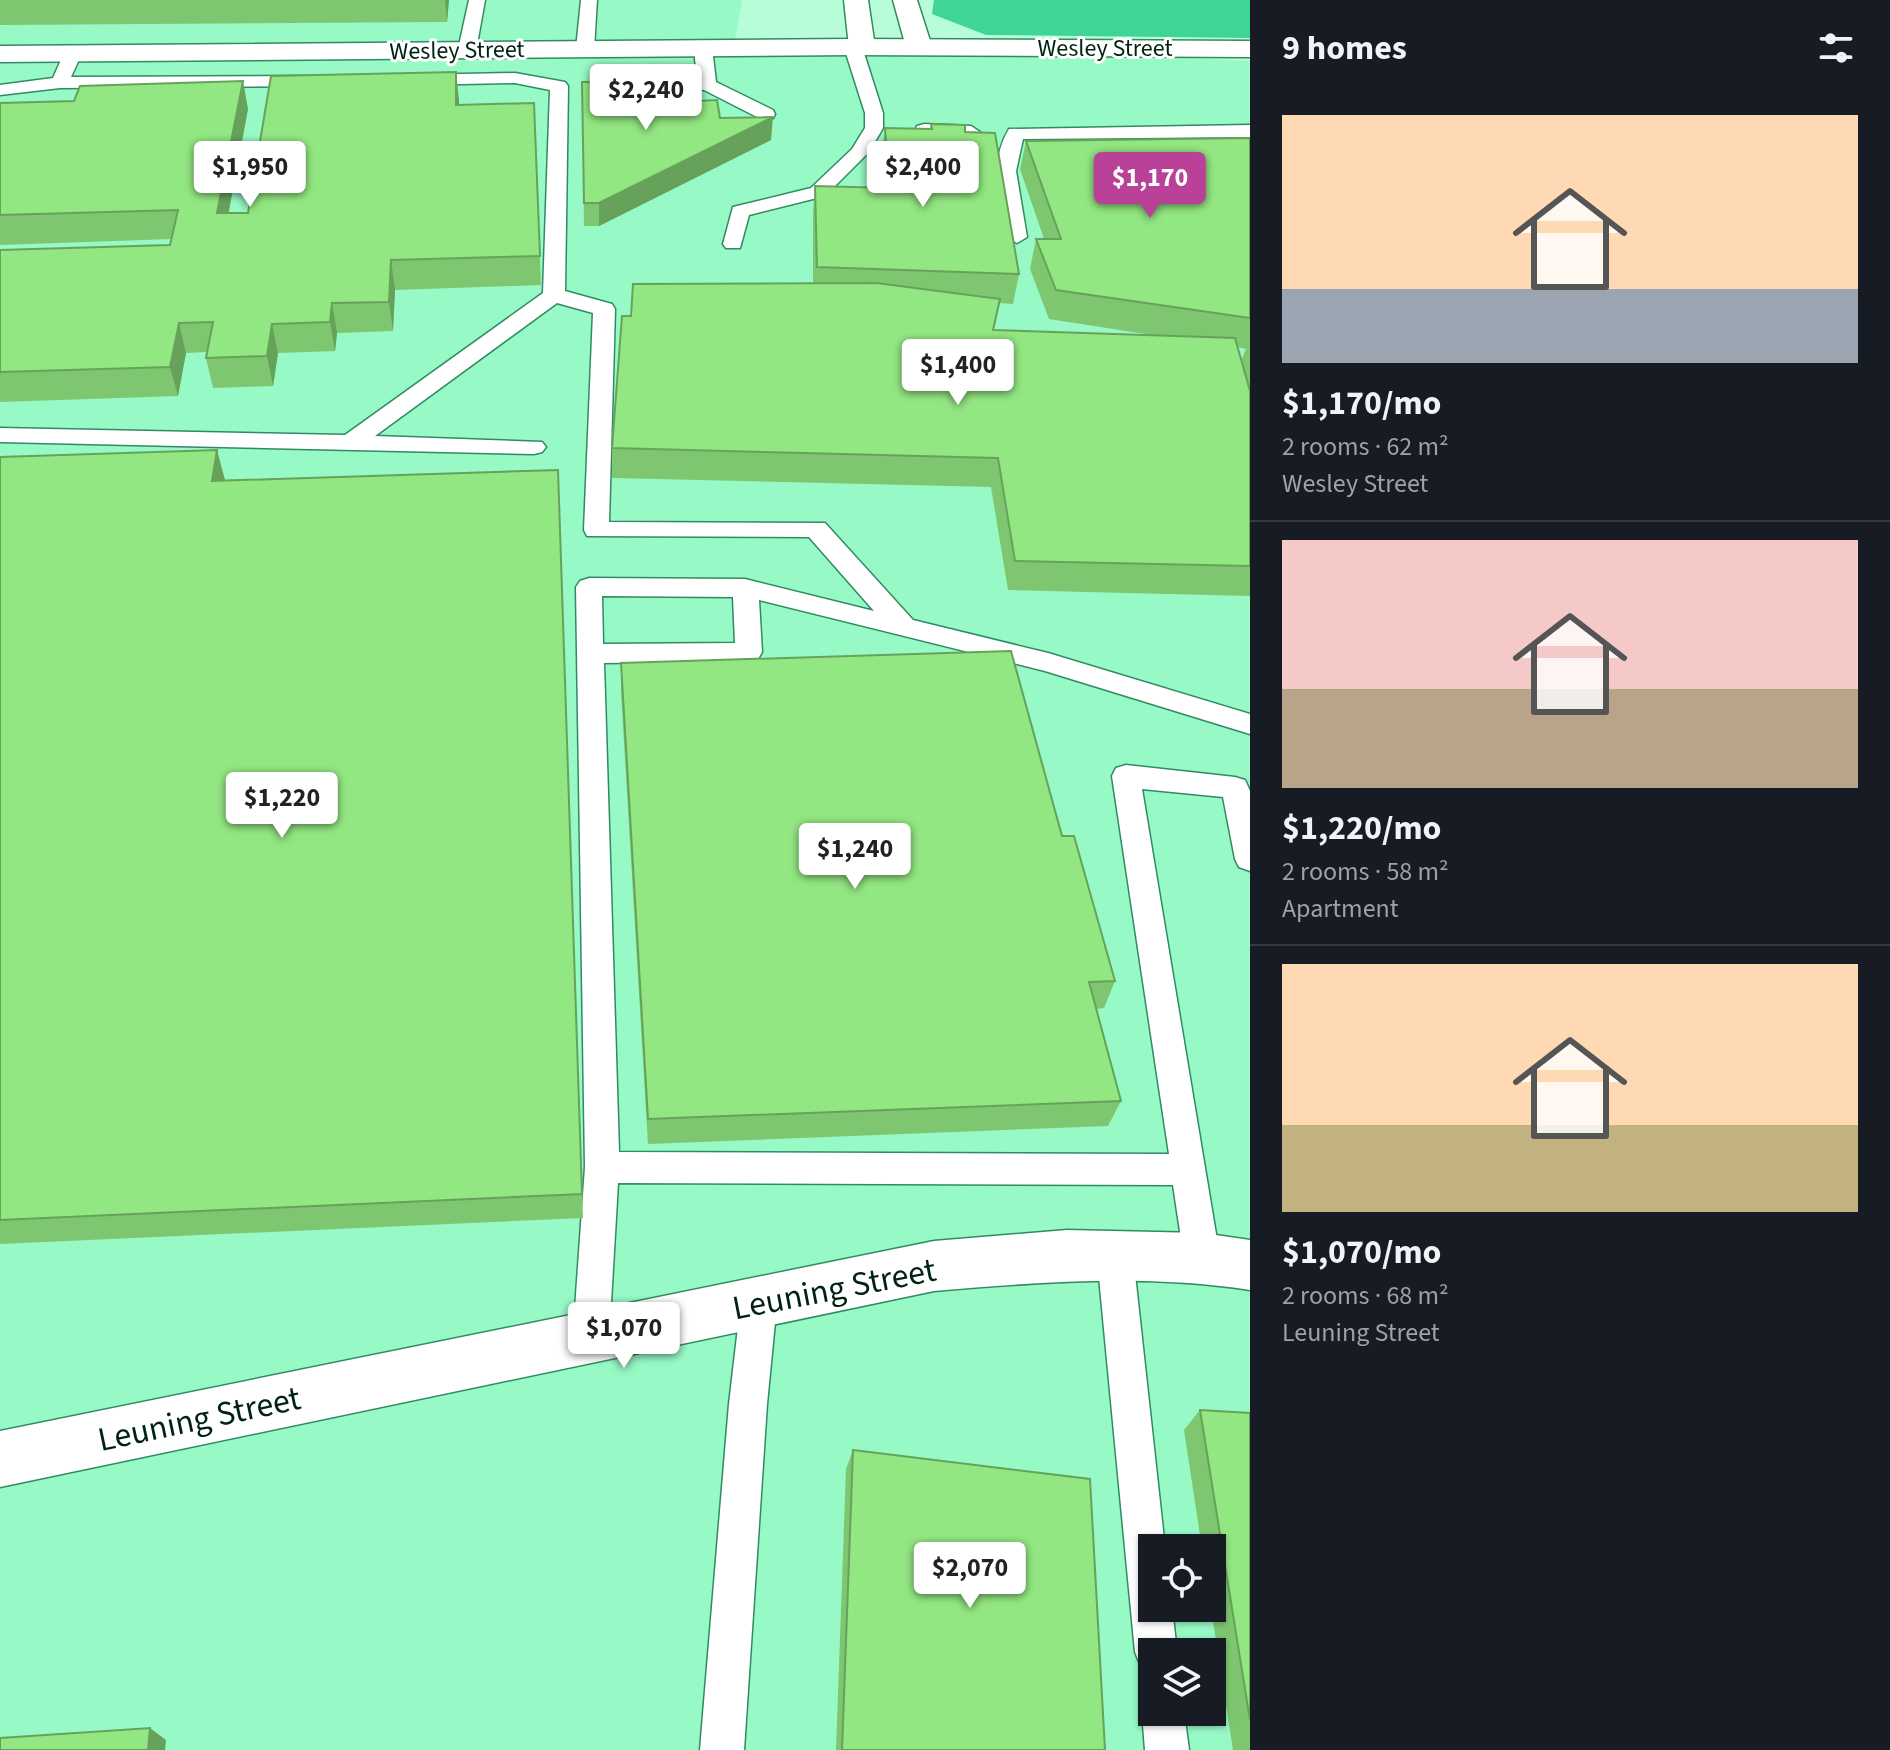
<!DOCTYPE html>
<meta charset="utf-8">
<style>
body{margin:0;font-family:"Source Sans 3",sans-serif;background:#242831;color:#f1f3f6;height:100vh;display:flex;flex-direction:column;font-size:30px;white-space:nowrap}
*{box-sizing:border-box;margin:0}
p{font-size:26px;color:#9ea1a6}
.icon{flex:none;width:44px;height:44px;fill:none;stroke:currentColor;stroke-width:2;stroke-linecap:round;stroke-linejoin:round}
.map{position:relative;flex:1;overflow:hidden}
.panel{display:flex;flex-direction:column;background:#171b24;width:640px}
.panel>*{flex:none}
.buttons{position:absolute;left:1138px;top:1534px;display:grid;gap:16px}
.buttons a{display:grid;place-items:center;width:88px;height:88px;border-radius:0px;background:#171b24;box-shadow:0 2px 6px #0004;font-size:40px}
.price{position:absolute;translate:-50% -68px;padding:0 18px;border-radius:8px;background:#fff;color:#222;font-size:26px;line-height:52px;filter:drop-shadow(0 2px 4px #0008)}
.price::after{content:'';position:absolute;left:50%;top:48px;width:24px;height:18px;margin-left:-12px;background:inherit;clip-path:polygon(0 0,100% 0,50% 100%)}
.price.selected{background:#b94298;color:#fff}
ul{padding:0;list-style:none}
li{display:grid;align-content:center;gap:16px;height:424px;padding:0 32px}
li+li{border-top:2px solid #363941}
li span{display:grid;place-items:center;height:248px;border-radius:0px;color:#555}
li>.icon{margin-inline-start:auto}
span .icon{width:144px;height:144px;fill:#fffc;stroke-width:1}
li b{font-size:34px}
h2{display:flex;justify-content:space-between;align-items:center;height:96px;padding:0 32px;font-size:34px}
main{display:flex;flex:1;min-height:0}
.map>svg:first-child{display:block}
.built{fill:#97f9c6;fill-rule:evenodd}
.green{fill:#3fd595}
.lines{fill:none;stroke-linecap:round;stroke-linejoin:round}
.service-casing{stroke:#308b62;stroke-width:3}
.minor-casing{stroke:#308b62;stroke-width:3}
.tertiary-casing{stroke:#308b62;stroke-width:3}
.motorway-casing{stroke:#308b62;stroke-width:3}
.service{fill:#fff;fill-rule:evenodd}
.minor{fill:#fff;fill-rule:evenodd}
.tertiary{fill:#fff;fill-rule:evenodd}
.motorway{fill:#fff;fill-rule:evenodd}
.wall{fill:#7ec770;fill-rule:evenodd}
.shaded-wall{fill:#67a25b}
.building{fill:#93e782;stroke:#67a25b;stroke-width:2}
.labels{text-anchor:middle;stroke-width:6;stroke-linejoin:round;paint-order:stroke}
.far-street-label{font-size:24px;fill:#002212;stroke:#fff}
.near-street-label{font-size:34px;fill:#002212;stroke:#fff}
</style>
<main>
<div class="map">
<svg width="1250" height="1750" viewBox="0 0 1250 1750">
<rect width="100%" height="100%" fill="#b7fdd7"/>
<path class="built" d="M0,0H742L734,44H902L1250,61V1750H0ZM1152,1548H1212V1608H1152ZM1152,1652H1212V1712H1152Z"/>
<path class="green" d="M934,0H1250V38L986,35L932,14Z"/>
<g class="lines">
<defs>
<g id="service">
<path d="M469,0H485L476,50L467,55L458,50Z"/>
<path d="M581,0H597L594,49L585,54L576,49Z"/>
<path d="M853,42L862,47L883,113V128L869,152L825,196L749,215L740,248H726L723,244L733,207L811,188L852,149L865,128V113L844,47Z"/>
<path d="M703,43L712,48L716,82L773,110L775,114L773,118H759L704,90L647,89L644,85L653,80H697L694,48Z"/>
<path d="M73,48L82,53L71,77L311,76L320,81L311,86L60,88L0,95V85L53,78L64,53Z"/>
<path d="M515,73L565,82L568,86L565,291L612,304L615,309L609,522L825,523L913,620L1048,653L1250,714V734L1045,671L759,600L762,652L758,659L749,661L604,663L619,1152L1169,1154L1112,776L1116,768L1126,765L1235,777L1245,780L1250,791V871L1239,867L1235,859L1223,797L1142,789L1220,1258L1215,1270L1202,1275L1189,1270L1184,1258L1173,1185L618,1183L609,1337L604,1350L591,1355L578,1350L573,1337L585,1167L576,587L580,581L589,578L745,579L874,611L809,537L587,536L584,530L593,313L557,303L375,436L542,442L546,447L542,452L534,454L0,442V428L345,435L543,293L550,90L515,83L415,85L406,80L415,75ZM602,596L733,597L735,643L603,644Z"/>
<path d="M924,124L971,126L980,132L971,138L917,134L915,130L917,126Z"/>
<path d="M1250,125V137L1023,139L1016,171L1027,237L1017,243L1007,237C1000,200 988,163 1009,129Z"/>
<path d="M1115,1239L1128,1244L1133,1256L1165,1548H1152V1608H1172L1177,1652H1152V1671L1141,1667L1135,1652L1097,1256L1102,1244Z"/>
<path d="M759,1285L772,1290L777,1302L767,1404L744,1750H700L729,1404L741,1302L746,1290Z"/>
<path d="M1152,1695V1712H1184L1189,1750H1145L1142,1712L1148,1697Z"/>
</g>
<path id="minor" d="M1067,1230L1202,1233L1250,1240V1290C1145,1274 1040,1282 934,1291L0,1487V1431L934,1241Z"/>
<path id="tertiary" d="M853,39L1250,41V57L853,55L0,62V46Z"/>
<g id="motorway">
<path d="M844,0H868L875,47L871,52H853L849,47Z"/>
<path d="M893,0H917L932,47L928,52H910L906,47Z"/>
</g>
</defs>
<use href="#service" class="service-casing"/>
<use href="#minor" class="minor-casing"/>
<use href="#tertiary" class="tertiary-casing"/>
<use href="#motorway" class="motorway-casing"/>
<use href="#service" class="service"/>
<use href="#minor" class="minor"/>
<use href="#tertiary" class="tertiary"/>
<use href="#motorway" class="motorway"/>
</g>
<g class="wall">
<path d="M0,0H449L447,22L0,25Z"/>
<path d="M582,82L696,101L720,118L771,140L599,226H584Z"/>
<path d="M459,100V105L534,103L541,285L395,290L393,331L337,333L335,351L278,353L273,386L213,388L206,358L207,352L186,353L178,396L0,402V250L170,245L171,239L0,245V103L248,109L228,213H248Z"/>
<path d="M931,124L965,132L1019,274L1013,304L999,303L994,330L1158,336L1049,319L1030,269L1036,239H1044L1020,169L1026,141L1250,138V596L1008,590L991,487L612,478V448L631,316L813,283V214L815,186L883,188L881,156L885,128L930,129ZM1238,347L1246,349L1241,361Z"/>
<path d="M0,457L225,480L558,470L583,1218L0,1244Z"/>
<path d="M621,663L1062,836L1115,981L1104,1008L1096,1009L1121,1101L1108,1126L648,1144L621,692Z"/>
<path d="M1200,1410L1250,1413V1750H1233L1211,1608H1212V1548H1202L1184,1430Z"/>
<path d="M853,1450L1105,1750H836L846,1469Z"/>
</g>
<g class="shaded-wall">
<path d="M445,0H449L447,22Z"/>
<path d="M456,72L459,100L458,133L456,105Z"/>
<path d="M243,81L248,109L223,243L217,213Z"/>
<path d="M773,117L771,140L599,226V203Z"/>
<path d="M391,260L395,290L393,331L389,302Z"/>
<path d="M332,303L337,333L335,351L330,322Z"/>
<path d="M179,323L186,353L178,396L170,367Z"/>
<path d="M272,324L278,353L273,386L267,356Z"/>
<path d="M217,450L225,480L212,481Z"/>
<path d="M150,1728L166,1740L165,1750H148Z"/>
</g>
<g class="building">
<path d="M456,72V105L534,103L540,256L391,260L389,302L332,303L330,322L272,324L267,356L206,358L213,322L179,323L170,367L0,372V250L170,245L178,210L0,215V103L74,101L80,86L243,81L217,213H248L271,76Z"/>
<path d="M694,80L696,101L717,100L720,118L773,117L599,203H584L582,82Z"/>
<path d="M931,124L965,125V132L995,133L1019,274L817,267L815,186L889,188L885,128L932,129Z"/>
<path d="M1250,138V318L1056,290L1036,239H1061L1026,141Z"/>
<path d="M876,283L1000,299L993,330L1235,338L1250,391V566L1015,561L998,458L612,448L622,316H631L633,284Z"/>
<path d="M217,450L212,481L558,470L582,1194L0,1220V457Z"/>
<path d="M1011,651L1062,836H1074L1115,981L1089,982L1121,1101L648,1119L621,663Z"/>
<path d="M1200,1410L1250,1413V1720Z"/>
<path d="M853,1450L1090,1479L1105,1750H842Z"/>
<path d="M150,1728L148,1750H0V1738Z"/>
</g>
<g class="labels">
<g class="far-street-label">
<text x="1105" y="56">Wesley Street</text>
<text transform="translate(457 50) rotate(-1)" y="8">Wesley Street</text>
</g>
<g class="near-street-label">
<text transform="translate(834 1288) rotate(-11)" y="12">Leuning Street</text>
<text transform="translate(199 1418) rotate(-12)" y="12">Leuning Street</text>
</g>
</g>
</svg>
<div class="buttons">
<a><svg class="icon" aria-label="locate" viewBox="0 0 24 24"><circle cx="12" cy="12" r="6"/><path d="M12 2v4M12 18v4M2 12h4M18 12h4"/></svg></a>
<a><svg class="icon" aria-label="layers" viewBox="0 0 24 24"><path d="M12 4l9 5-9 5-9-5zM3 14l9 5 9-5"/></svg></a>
</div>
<b class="price" style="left:646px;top:132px">$2,240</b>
<b class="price" style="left:250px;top:209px">$1,950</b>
<b class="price" style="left:923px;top:209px">$2,400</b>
<b class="price selected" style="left:1150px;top:220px">$1,170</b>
<b class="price" style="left:958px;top:407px">$1,400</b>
<b class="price" style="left:282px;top:840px">$1,220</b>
<b class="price" style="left:855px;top:891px">$1,240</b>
<b class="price" style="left:624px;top:1370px">$1,070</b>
<b class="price" style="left:970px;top:1610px">$2,070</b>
</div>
<section class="panel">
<h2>9 homes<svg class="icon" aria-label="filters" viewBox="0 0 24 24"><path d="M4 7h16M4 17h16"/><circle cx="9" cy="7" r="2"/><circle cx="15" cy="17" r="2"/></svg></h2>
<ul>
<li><span style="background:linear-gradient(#ffd9b3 70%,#9aa5b1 0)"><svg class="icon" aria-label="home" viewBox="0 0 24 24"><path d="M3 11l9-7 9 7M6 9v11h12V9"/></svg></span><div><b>$1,170/mo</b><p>2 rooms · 62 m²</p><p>Wesley Street</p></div></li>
<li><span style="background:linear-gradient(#f6c9c9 60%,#b9a48a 0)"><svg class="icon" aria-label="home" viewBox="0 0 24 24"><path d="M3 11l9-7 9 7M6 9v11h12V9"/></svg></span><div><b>$1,220/mo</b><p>2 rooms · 58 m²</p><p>Apartment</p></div></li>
<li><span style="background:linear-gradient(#ffd9b3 65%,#c2b280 0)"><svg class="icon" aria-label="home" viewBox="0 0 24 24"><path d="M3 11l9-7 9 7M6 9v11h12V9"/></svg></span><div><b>$1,070/mo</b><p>2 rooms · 68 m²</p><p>Leuning Street</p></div></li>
</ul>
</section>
</main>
